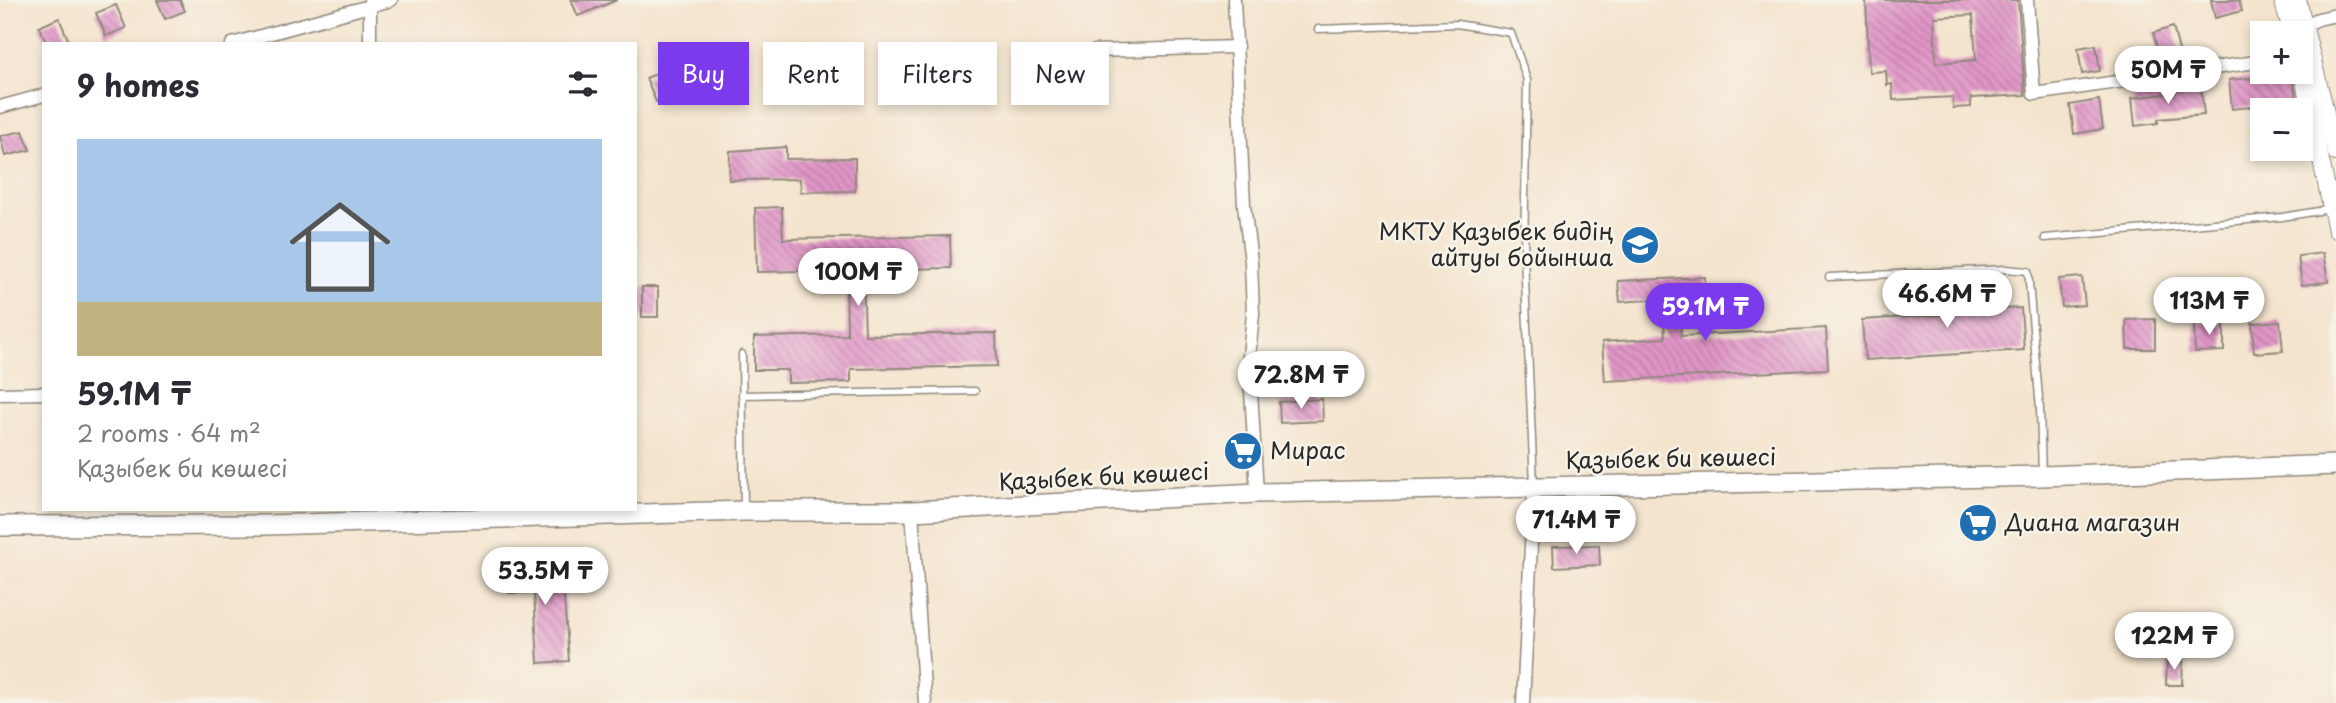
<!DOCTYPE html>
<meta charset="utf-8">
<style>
body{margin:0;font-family:"Playpen Sans",sans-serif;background:#f2f2f3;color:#2b2b33;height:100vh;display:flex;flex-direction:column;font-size:26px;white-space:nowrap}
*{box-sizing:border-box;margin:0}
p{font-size:23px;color:#7c7c81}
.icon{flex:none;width:38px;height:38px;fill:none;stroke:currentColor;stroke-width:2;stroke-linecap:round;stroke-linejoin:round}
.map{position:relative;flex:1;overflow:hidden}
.sheet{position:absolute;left:42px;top:42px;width:595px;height:469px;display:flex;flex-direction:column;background:#fff;border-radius:0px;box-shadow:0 4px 10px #0003}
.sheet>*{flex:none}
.guide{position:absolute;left:658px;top:42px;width:665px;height:63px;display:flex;gap:14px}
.tools{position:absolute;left:2250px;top:21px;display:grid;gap:14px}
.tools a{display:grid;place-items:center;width:63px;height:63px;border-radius:0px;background:#fff;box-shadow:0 4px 10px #0003;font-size:35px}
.price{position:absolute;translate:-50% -60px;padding:0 16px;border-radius:24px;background:#fff;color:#222;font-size:23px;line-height:46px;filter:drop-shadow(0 2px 4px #0008)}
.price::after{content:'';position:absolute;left:50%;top:42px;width:21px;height:16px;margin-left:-10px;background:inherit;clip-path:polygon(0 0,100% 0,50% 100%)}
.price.selected{background:#7c3aed;color:#fff}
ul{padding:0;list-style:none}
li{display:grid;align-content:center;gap:14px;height:371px;padding:0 35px}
li span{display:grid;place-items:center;height:217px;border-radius:0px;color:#555}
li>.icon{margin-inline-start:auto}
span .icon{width:126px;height:126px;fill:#fffc;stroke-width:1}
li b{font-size:30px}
h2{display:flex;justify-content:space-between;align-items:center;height:84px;padding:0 35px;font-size:30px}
.tag{padding:0 24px;border-radius:0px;background:#fff;box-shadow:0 4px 10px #0003;font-size:24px;line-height:63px}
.tag.selected{background:#7c3aed;color:#fff}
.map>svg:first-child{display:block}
.building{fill:url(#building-back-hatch);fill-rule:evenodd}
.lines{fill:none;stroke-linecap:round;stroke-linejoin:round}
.service-casing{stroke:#90887c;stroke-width:9}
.minor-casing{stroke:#90887c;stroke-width:15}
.tertiary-casing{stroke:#90887c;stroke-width:18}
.secondary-casing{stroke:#90887c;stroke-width:22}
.service{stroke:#fff;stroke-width:6}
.minor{stroke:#fff;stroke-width:12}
.tertiary{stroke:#fff;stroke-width:16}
.secondary{stroke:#fff;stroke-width:19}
.labels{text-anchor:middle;stroke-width:5;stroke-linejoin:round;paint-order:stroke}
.poi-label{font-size:23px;fill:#2b2b2b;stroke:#f7f3e8;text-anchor:start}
.street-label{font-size:23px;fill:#2b2b2b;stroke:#f7f3e8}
</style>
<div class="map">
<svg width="2336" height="703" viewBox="0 0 2336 703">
<defs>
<pattern id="building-back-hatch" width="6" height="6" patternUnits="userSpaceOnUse" patternTransform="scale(1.75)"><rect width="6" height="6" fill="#e196c8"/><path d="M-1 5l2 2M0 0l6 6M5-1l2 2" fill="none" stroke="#b77ba3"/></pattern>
</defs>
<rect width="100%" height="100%" fill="#f7f3e8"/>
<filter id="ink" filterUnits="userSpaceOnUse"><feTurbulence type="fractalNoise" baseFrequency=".0143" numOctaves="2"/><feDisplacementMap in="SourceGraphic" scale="14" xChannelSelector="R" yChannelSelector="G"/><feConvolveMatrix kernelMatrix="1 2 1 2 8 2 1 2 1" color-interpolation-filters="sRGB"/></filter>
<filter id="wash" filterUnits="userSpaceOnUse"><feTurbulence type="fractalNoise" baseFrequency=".00686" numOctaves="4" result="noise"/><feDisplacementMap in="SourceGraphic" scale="28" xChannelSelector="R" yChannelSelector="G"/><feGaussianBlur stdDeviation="1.57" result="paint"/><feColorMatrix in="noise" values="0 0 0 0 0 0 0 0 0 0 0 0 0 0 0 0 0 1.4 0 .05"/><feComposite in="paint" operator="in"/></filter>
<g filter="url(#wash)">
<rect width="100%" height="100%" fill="#f4e4cd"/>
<g id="blocks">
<g class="building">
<path d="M157,0H180L185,11L165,19Z"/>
<path d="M571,0H617L578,16Z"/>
<path d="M1866,0H2018L2025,95L1971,98V107L1953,108V97L1893,100L1892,84L1887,85L1886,71L1869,72ZM1973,15L1976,60L1936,63L1934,17Z"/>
<path d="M2211,0H2239L2242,11L2215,18Z"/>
<path d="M116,5L126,28L106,36L96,13Z"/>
<path d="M59,18L70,44H47L39,27Z"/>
<path d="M2173,27L2180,54L2160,58L2153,33Z"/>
<path d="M2096,45L2100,71L2082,74L2078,48Z"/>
<path d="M666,70L676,93L656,102L646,78Z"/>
<path d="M2292,77L2297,102L2232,109L2229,80L2251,78V81Z"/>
<path d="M2201,87L2204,115L2158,119V123L2135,126L2132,98L2175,93V90Z"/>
<path d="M2099,100L2103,129L2074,134L2070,105Z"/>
<path d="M23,131L30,150L5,156L0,136Z"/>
<path d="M786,147V159L855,158V191L801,192L800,179L729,180L730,151Z"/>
<path d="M782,207L783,239L950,236L951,268L863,270L865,335L996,333L997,366L851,369V382L788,383V370H754V337L847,335L846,270L757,272L755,208Z"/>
<path d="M2323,253L2328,282L2302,285L2298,256Z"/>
<path d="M1705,277L1706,298L1679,300L1681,336L1826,328L1828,369L1605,381L1602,342L1665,338L1663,299L1620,302L1618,281Z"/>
<path d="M2082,277L2085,305L2062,307L2059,279Z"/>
<path d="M1983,282L1985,310L2021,308L2024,350L1865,360L1862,320L1957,314L1955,284Z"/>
<rect x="642" y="287" width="16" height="30"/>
<path d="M2155,319V349H2127L2126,320Z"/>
<path d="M2280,321L2283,351L2254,353L2252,323Z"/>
<path d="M2194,323H2224V351L2195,352Z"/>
<path d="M1322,399L1323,421L1280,423L1279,402Z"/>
<path d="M1599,545L1600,565L1554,567L1553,546Z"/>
<path d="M561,561L569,661L538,663L534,593H508L507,568L532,567V562Z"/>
<path d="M2167,658L2183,659L2182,685H2166Z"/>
</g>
</g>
</g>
<g filter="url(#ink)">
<use href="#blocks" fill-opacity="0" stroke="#90887c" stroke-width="2"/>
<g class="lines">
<defs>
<g id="service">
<path d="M1318,29L1457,24L1511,33L1527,80L1524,257L1534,485"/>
<path d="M2045,238L2282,217L2319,211L2331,206"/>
<path d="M1829,277L2006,269L2028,271L2040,409L2042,474"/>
<path d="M742,354L744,510"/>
<path d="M742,395L975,391"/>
</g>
<g id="minor">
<path d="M370,0V44"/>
<path d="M1234,0L1244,205L1251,262L1253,314L1249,356L1257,493"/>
<path d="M2027,0L2034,94L2263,61"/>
<path d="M2297,29L2318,19L2336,15"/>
<path d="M232,44L391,0"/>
<path d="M1095,51L1237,47"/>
<path d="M0,107L44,95"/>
<path d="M0,394L44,393"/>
<path d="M912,511L925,703"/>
<path d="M1523,703L1534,487"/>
</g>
<g id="tertiary">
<path d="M2282,0L2292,33"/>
<path d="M2298,0L2336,153"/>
<path d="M2301,68L2336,230"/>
</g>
<path id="secondary" d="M0,526L266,525L744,511H912L1257,493L2042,476L2336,465"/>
</defs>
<use href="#service" class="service-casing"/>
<use href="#minor" class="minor-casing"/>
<use href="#tertiary" class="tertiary-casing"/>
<use href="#secondary" class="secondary-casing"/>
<use href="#service" class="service"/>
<use href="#minor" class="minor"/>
<use href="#tertiary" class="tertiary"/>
<use href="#secondary" class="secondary"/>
</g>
</g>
<defs>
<symbol id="university-disc" viewBox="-11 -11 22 22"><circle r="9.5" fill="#1f6fb2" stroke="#f7f3e8"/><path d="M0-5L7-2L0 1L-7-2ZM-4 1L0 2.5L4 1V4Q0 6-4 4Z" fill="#fff"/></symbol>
<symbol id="supermarket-disc" viewBox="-11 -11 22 22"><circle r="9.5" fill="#1f6fb2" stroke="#f7f3e8"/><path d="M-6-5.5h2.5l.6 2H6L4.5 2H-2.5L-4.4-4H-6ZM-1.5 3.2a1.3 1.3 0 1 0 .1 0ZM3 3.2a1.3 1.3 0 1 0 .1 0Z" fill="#fff"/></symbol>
</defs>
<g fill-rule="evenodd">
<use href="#university-disc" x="1618" y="223" width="44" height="44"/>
<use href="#supermarket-disc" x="1221" y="429" width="44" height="44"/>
<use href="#supermarket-disc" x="1956" y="501" width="44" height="44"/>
</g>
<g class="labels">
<g class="poi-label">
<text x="1613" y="240" text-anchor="end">МКТУ Қазыбек бидің<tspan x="1613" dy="26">айтуы бойынша</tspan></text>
<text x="1270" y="459">Мирас</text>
<text x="2005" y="531">Диана магазин</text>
</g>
<g class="street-label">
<text transform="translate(1671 459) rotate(-1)" y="8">Қазыбек би көшесі</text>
<text transform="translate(1104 477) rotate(-3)" y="8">Қазыбек би көшесі</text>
</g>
</g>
</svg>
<div class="tools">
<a>+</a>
<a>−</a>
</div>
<b class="price" style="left:2168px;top:106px">50M ₸</b>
<b class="price" style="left:858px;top:308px">100M ₸</b>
<b class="price" style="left:1947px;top:330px">46.6M ₸</b>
<b class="price" style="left:2209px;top:337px">113M ₸</b>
<b class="price selected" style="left:1705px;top:343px">59.1M ₸</b>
<b class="price" style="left:1301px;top:411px">72.8M ₸</b>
<b class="price" style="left:1576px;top:556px">71.4M ₸</b>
<b class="price" style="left:545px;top:607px">53.5M ₸</b>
<b class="price" style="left:2174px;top:672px">122M ₸</b>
<div class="guide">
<a class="tag selected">Buy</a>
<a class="tag">Rent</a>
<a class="tag">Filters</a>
<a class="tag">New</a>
</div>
<section class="sheet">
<h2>9 homes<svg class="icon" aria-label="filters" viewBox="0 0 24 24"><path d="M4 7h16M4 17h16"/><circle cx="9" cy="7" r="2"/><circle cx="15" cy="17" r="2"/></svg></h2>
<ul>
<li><span style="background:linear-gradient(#a9c7e8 75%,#c2b280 0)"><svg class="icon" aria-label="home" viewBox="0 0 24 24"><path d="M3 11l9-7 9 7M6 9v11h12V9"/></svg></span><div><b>59.1M ₸</b><p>2 rooms · 64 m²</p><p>Қазыбек би көшесі</p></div></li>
</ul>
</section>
</div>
